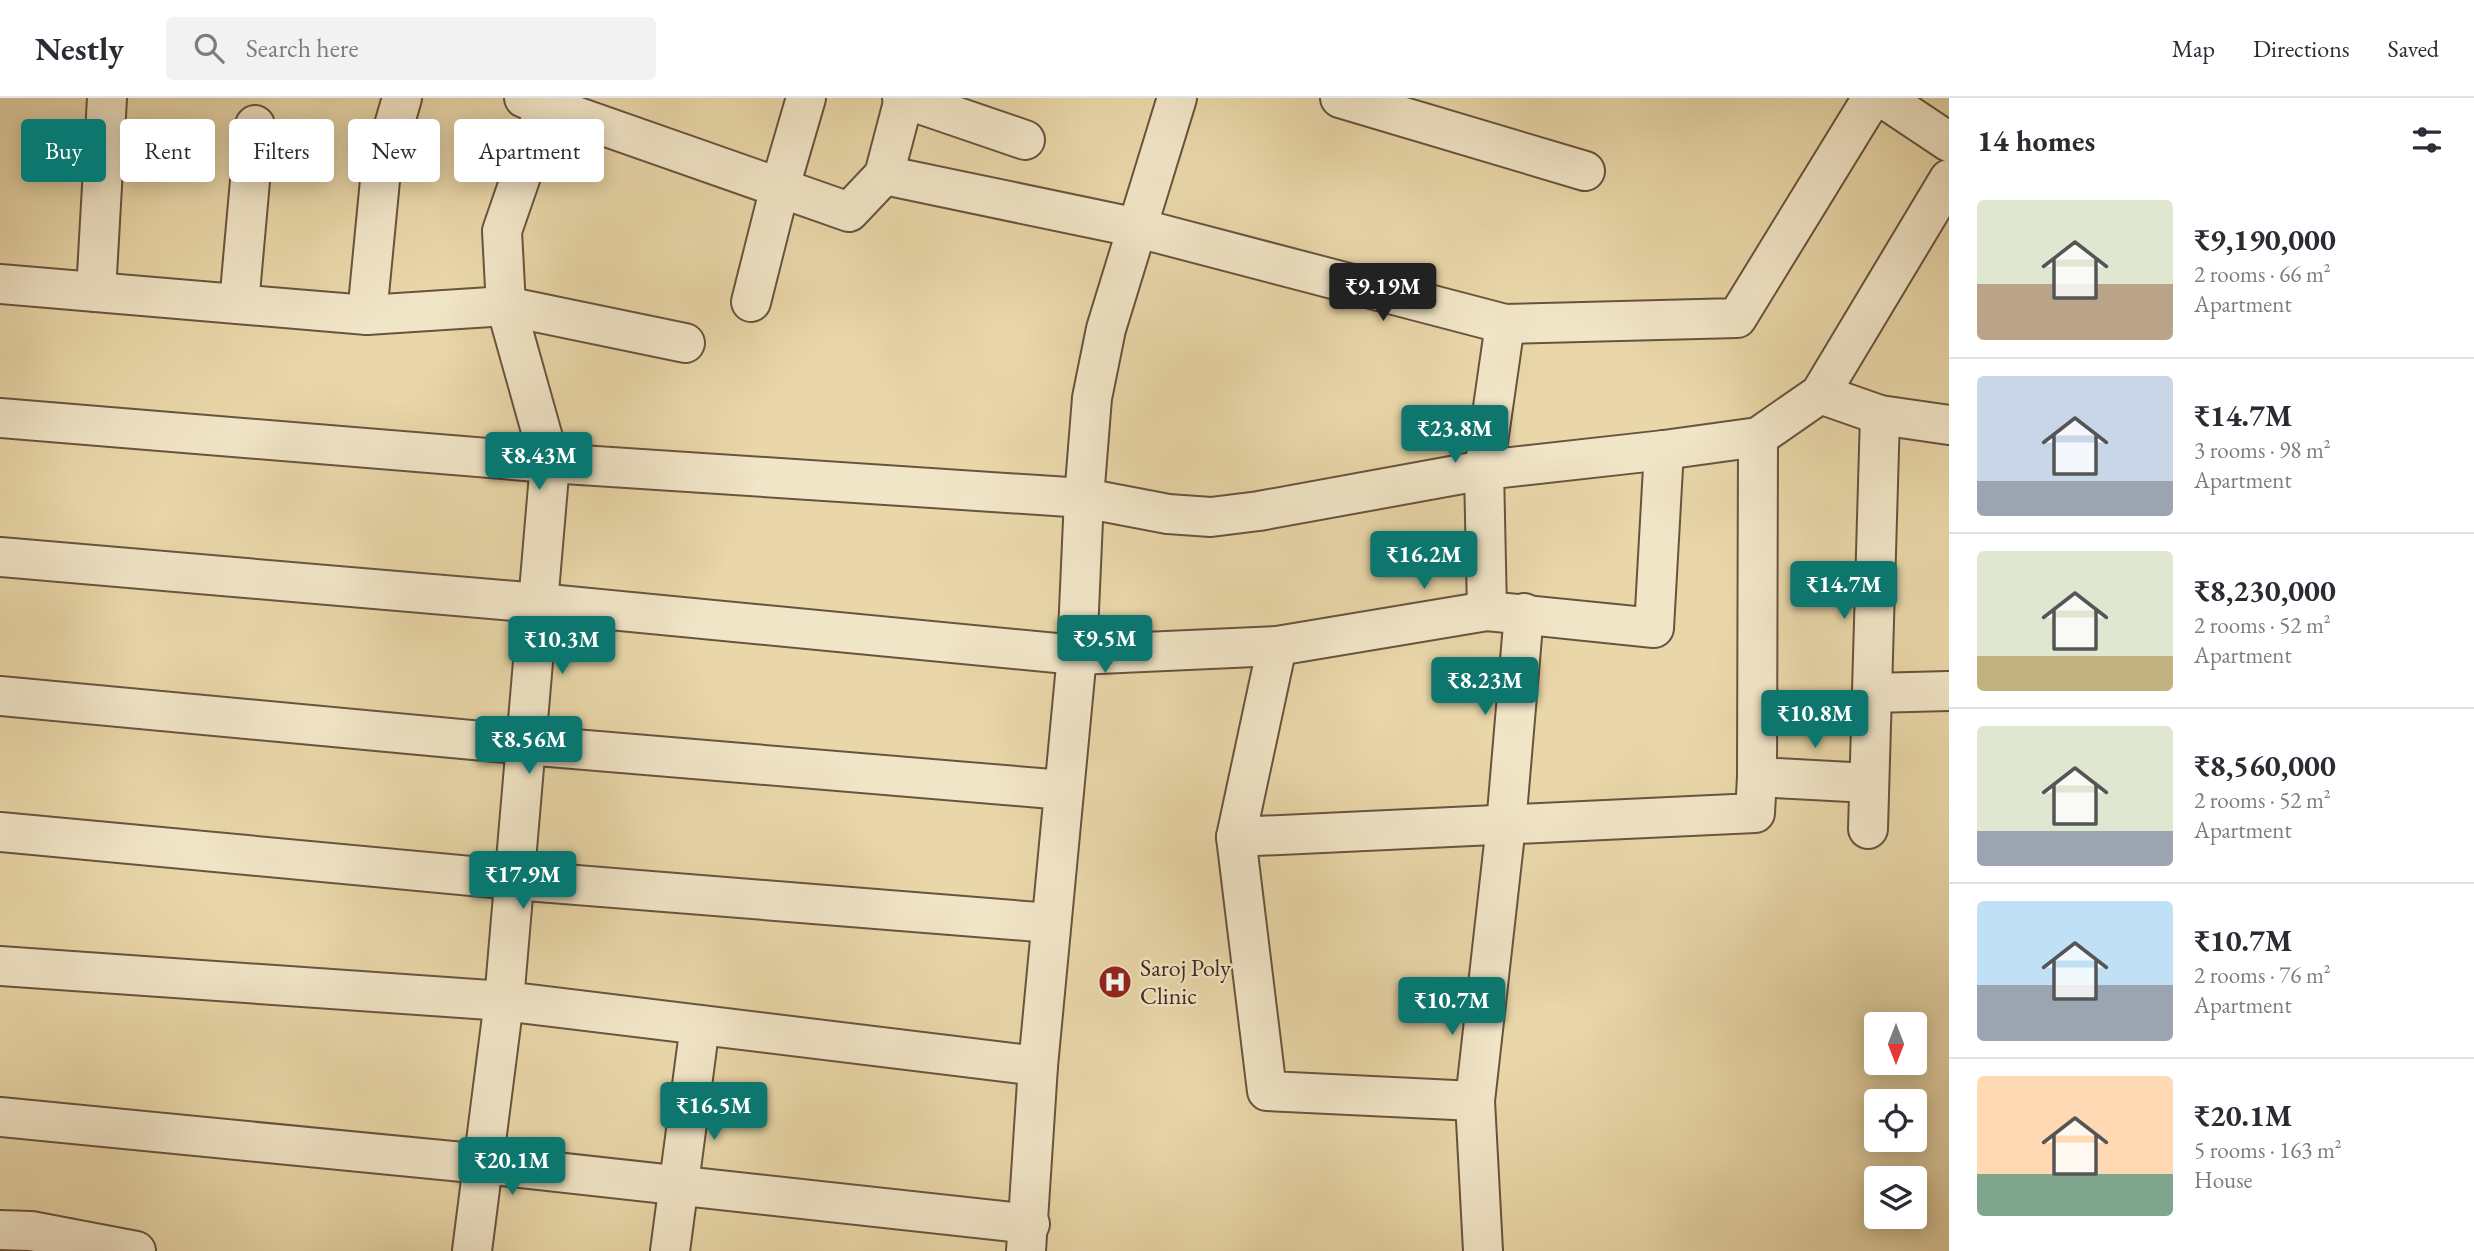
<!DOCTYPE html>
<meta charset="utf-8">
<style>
body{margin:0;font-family:"EB Garamond",serif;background:#f2f2f3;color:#2b2b33;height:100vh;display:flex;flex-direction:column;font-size:26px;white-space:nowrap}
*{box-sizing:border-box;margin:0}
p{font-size:23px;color:#7c7c81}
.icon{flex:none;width:38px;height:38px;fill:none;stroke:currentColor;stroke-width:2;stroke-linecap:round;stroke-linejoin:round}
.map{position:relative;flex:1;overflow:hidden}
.details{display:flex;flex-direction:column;background:#fff;width:525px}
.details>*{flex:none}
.top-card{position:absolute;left:21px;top:21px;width:665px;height:63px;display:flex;gap:14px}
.needle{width:46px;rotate:180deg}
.controls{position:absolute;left:1864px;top:914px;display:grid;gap:14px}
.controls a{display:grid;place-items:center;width:63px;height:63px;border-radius:7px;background:#fff;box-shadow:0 4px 18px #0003;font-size:35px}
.price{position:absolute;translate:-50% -60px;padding:0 16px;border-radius:7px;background:#0f766e;color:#fff;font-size:23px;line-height:46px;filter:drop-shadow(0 2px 4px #0008)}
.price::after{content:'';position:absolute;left:50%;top:42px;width:21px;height:16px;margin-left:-10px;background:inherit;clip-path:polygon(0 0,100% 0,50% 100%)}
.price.current{background:#222;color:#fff}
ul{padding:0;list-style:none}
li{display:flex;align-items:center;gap:21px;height:175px;padding:0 28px}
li+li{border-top:2px solid #e1e1e2}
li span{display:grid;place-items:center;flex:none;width:196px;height:140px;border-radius:7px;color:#555}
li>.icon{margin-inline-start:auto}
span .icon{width:84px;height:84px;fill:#fffc;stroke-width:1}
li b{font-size:30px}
h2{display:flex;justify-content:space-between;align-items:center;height:84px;padding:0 28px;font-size:30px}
.pill{padding:0 24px;border-radius:7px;background:#fff;box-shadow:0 4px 18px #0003;font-size:24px;line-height:63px}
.pill.current{background:#0f766e;color:#fff}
header{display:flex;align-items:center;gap:42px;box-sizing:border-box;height:98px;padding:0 35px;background:#fff;border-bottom:2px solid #e1e1e2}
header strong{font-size:33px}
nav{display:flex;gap:38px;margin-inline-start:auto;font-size:24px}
.search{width:490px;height:63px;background:#f2f2f3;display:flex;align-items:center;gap:18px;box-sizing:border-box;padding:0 24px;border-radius:7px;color:#7c7c81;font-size:26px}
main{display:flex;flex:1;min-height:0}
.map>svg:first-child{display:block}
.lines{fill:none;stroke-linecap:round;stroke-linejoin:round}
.minor-casing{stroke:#68543e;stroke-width:42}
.minor{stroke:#f1e5c7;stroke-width:38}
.labels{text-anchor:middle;stroke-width:5;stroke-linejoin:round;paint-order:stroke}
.poi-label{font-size:24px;fill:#3d281b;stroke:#f1e5c7;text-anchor:start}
</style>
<header>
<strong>Nestly</strong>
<div class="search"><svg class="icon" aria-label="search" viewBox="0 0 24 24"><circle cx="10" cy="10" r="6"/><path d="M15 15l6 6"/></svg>Search here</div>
<nav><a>Map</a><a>Directions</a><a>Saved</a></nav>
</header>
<main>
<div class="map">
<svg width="1949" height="1153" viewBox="0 0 1949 1153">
<rect width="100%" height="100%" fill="#e9d7a9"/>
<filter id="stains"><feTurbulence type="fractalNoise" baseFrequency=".00286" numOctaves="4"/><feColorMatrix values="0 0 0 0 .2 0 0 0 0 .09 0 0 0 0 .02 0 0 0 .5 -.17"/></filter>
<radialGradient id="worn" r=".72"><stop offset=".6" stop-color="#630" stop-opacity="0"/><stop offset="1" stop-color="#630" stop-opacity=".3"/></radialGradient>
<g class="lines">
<defs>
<g id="minor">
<path d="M524,0L849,114L884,77"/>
<path d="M902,0L1025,42"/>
<path d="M1340,0L1585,73"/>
<path d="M1883,0L1949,44"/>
<path d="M904,1L884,77L1138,130L1505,226L1737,220L1872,0"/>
<path d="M0,186L367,217L506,208L685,245"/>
<path d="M96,194L107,0"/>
<path d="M751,204L780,89L806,0"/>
<path d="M239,206L255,27"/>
<path d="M367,217L381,72L402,0"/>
<path d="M1820,296L1880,317L1949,327"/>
<path d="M0,320L550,365L1084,400L1168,416L1211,419L1259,413L1484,372L1664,352L1758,339L1820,296L1949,81"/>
<path d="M0,459L538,505L1077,557L1277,548L1487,513L1654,530L1664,352"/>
<path d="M1487,513L1484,372L1505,226"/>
<path d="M1277,548L1236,739L1755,715L1757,679L1758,339"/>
<path d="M1872,595L1949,593"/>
<path d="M0,598L526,647L1064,692"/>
<path d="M1757,679L1869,685"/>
<path d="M1868,731L1880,317"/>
<path d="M0,734L514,782L1051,825"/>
<path d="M1236,739L1267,993L1475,1003"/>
<path d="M0,868L504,903L1038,968"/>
<path d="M0,1019L483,1066L1030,1126"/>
<path d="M0,1132L31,1133L136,1153"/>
<path d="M472,1153L504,903L550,365L506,208L502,133L548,0"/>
<path d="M670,1153L700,927"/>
<path d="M1026,1153L1038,968L1077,557L1084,400L1092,300L1106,231L1177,0"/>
<path d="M1483,1153L1475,1003L1506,727L1524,515"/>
</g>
</defs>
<use href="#minor" class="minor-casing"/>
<use href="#minor" class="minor"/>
</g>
<defs>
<symbol id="hospital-disc" viewBox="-11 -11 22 22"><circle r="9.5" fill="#8f2418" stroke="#f1e5c7"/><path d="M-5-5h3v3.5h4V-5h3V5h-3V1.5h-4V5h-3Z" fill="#fff"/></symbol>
</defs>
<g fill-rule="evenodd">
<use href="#hospital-disc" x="1096" y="865" width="38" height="38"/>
</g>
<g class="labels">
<g class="poi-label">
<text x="1140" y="878">Saroj Poly<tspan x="1140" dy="28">Clinic</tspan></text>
</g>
</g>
<rect width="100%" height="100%" filter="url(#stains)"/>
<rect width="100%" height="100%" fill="url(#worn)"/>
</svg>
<div class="controls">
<a><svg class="needle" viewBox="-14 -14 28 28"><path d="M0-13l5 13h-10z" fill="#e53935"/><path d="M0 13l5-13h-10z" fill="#7c7c81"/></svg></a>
<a><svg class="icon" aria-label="locate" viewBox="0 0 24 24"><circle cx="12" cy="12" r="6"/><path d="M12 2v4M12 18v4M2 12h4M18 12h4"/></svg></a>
<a><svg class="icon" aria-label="layers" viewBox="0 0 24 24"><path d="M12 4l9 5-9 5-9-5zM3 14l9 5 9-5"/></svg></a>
</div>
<b class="price current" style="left:1383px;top:225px">₹9.19M</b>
<b class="price" style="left:1455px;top:367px">₹23.8M</b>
<b class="price" style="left:539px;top:394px">₹8.43M</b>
<b class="price" style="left:1424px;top:493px">₹16.2M</b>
<b class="price" style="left:1844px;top:523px">₹14.7M</b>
<b class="price" style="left:1105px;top:577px">₹9.5M</b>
<b class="price" style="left:562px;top:578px">₹10.3M</b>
<b class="price" style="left:1485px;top:619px">₹8.23M</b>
<b class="price" style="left:1815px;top:652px">₹10.8M</b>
<b class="price" style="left:529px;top:678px">₹8.56M</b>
<b class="price" style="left:523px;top:813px">₹17.9M</b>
<b class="price" style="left:1452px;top:939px">₹10.7M</b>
<b class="price" style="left:714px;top:1044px">₹16.5M</b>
<b class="price" style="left:512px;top:1099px">₹20.1M</b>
<div class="top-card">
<a class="pill current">Buy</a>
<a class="pill">Rent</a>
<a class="pill">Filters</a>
<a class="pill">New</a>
<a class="pill">Apartment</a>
</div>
</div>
<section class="details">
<h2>14 homes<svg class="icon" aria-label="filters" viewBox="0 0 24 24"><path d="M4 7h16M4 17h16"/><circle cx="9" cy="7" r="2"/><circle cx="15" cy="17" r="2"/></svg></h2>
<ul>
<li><span style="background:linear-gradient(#dfe7d0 60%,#b9a48a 0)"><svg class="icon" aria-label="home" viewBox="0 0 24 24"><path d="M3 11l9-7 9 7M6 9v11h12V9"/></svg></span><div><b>₹9,190,000</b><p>2 rooms · 66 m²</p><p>Apartment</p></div></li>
<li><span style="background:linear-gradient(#c9d6e8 75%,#9aa5b1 0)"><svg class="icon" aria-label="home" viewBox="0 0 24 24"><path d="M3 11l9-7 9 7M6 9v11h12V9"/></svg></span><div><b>₹14.7M</b><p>3 rooms · 98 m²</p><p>Apartment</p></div></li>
<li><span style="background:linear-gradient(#dfe7d0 75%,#c2b280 0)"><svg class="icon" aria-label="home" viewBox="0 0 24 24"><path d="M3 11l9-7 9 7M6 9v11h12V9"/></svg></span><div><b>₹8,230,000</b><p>2 rooms · 52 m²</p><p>Apartment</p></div></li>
<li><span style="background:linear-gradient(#dfe7d0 75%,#9aa5b1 0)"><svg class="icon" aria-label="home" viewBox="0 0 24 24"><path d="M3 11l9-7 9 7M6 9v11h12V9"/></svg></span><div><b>₹8,560,000</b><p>2 rooms · 52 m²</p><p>Apartment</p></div></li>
<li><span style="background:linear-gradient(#bfe0f5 60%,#9aa5b1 0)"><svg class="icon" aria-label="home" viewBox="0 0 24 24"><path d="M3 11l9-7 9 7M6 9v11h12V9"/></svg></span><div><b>₹10.7M</b><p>2 rooms · 76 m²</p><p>Apartment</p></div></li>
<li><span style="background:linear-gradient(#ffd9b3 70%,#7fa58c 0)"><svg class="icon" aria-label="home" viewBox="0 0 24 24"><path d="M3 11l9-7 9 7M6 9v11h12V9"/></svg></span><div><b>₹20.1M</b><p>5 rooms · 163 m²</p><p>House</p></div></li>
</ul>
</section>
</main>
